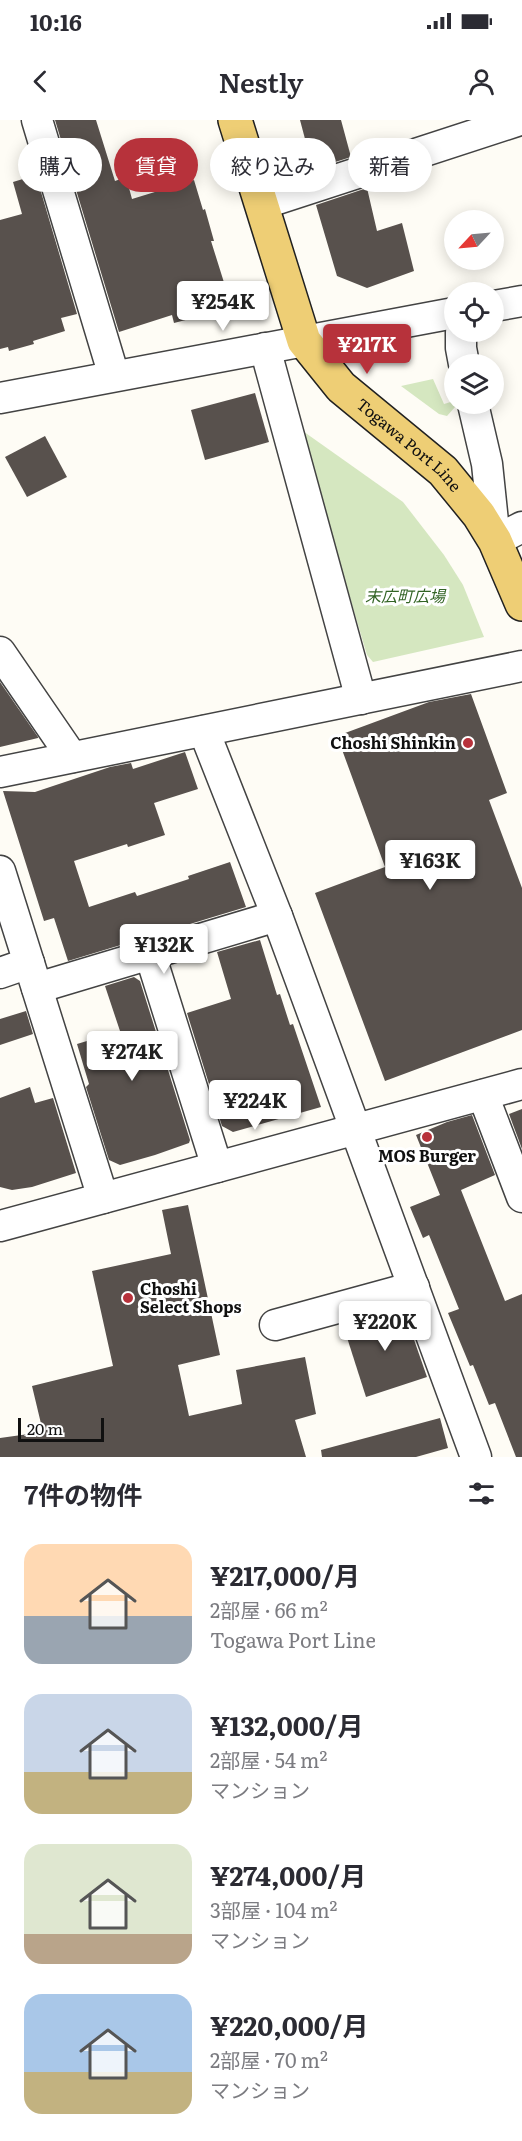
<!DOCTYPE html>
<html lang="ja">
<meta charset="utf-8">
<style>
body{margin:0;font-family:Literata,"Noto Sans JP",serif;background:#f7f7f7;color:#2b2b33;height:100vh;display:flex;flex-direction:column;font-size:22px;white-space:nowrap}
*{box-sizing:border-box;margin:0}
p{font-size:20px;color:#7c7c81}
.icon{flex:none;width:33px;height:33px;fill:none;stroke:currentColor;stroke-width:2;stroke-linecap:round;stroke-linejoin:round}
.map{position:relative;height:1337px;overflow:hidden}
.side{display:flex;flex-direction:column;background:#fff;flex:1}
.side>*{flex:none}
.hud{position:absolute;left:18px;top:18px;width:486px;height:54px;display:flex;gap:12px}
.needle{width:39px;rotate:244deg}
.fabs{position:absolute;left:444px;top:90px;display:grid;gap:12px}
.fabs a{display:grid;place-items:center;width:60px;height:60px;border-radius:50%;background:#fff;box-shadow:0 3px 15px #0003;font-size:30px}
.scale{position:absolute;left:18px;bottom:15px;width:86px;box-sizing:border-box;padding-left:6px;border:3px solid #101010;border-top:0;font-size:16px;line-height:21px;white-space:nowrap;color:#101010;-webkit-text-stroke:4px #fff;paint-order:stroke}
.price{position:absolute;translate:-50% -51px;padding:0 14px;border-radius:6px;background:#fff;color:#222;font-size:20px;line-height:39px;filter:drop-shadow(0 2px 3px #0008)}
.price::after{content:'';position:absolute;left:50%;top:36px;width:18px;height:14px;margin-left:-9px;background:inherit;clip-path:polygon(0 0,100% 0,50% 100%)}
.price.current{background:#b7323b;color:#fff}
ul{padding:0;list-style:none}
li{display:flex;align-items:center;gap:18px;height:150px;padding:0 24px}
li span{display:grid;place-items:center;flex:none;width:168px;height:120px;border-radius:18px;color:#555}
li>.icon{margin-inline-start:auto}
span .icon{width:72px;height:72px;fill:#fffc;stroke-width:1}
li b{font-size:26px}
h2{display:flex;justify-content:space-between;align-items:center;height:72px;padding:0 24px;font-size:26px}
.pill{padding:0 21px;border-radius:27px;background:#fff;box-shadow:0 3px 15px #0003;font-size:21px;line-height:54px}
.pill.current{background:#b7323b;color:#fff}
.status{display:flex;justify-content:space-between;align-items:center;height:42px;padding:0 30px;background:#fff;direction:ltr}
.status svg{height:16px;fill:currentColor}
header{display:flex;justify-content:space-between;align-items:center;height:78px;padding:0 24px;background:#fff;font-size:27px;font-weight:600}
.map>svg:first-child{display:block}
.green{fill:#d5e7c0}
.building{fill:#58514d}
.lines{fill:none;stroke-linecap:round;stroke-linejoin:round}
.minor-casing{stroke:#434343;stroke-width:33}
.major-casing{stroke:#212121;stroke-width:36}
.minor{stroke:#fff;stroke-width:30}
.major{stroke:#eece75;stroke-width:33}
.poi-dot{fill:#b7323b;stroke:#fff;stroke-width:2}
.labels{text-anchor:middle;stroke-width:6;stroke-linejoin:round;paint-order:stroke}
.street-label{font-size:16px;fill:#101010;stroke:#fff}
.park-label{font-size:16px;font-style:italic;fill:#336425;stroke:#fff}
.poi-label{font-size:16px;font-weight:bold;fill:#101010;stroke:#fff;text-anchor:end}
</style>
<div class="status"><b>10:16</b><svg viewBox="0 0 49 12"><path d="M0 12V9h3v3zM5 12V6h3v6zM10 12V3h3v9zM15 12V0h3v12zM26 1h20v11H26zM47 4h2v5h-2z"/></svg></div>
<header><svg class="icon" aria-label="back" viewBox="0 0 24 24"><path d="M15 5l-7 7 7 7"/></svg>Nestly<svg class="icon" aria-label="person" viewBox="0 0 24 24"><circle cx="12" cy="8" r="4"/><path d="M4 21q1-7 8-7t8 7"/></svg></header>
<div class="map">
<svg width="522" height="1337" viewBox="0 0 522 1337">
<rect width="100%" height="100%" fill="#fefcf5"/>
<g class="green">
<path d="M433,259L444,284L454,281L455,287L447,296L439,294L401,266Z"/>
<path d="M300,309L403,382L444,435L463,465L484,517L373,542L367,535Z"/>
</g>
<g class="building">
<path d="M55,0H96L115,61L126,57L132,79L194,60L203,90L205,89L214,121H211L232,188L174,203L172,195L119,212Z"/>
<path d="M300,0H341L351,37L313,49Z"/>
<path d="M36,55L77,194L61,198L65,211L33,221L34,224L9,231L8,227L0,229V100L22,94L13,62Z"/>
<path d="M367,68L377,111L402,103L414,151L367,168L337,156L316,85Z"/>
<path d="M255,273L269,322L205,340L191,290Z"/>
<path d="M45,316L67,357L27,377L5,337Z"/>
<path d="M0,562L38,617V618L0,627Z"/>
<path d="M471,574L507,673L489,680L522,768V910L385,961L315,773L385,747L337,616L429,582Z"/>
<path d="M185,632L198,669L154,683L165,715L128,727L127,724L74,741L89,787L135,772L137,776L189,759L188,756L230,742L246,787L68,841L54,798L44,801L3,671L35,672L110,647L131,643L133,649Z"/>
<path d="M260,820L277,875L280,874L290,905L293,904L321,987L233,1012L222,1006L187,893L231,879L217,832Z"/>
<path d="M134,857L140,861L190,1020L189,1023L155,1035L120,1045L109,1040L86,967L89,964L77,924L120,911L105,866Z"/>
<path d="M26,891L33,914L0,925V899Z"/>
<path d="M30,967L35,983L53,978L76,1053L32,1067L12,1070L0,1067V978Z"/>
<path d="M522,989V1029L509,994Z"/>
<path d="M472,995L495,1055L461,1070L505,1181L522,1174V1337H516L495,1283L489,1285L473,1245L470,1246L448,1193L459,1189L429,1115L423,1118L410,1087L440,1075L416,1015L447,1002Z"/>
<path d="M188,1085L220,1235L178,1245L189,1296L242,1284L236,1250L305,1237L316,1294L295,1300L306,1337H0V1318L43,1312L32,1266L113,1246L92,1151L171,1134L162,1090Z"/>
<path d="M403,1188L427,1257L366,1277L343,1205Z"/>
<path d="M440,1298L448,1328L416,1337H322L321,1330Z"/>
</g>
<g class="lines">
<defs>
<g id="minor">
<path d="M37,0L114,256"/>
<path d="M262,84L520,0"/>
<path d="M494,186L522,181"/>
<path d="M461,212V228L464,244"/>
<path d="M265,228L361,579"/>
<path d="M0,278L454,193"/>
<path d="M473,284L487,344L495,421L522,407"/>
<path d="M0,532L72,637"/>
<path d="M204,611L277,796L476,1337"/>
<path d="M0,652L522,546"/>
<path d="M0,751L103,1078"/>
<path d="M150,834L217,1047"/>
<path d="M0,853L29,843"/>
<path d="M37,868L277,796"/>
<path d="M483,975L522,1077"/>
<path d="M0,1106L522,964"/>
<path d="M275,1205L414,1167"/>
</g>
<g id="major">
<path id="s1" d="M235,0L304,221L341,267L443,351L479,395L495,421L522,484"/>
</g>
</defs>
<use href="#minor" class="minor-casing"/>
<use href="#major" class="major-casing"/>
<use href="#minor" class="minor"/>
<use href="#major" class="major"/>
</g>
<g class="poi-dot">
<circle cx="468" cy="623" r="6"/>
<circle cx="427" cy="1017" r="6"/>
<circle cx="128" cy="1178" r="6"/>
</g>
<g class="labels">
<g class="street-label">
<text dy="6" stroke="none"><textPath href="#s1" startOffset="380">Togawa Port Line</textPath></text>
</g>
<g class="park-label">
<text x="405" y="482">末広町広場</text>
</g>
<g class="poi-label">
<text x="456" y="629">Choshi Shinkin</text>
<text x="427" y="1042" text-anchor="middle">MOS Burger</text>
<text x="140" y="1175" text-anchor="start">Choshi<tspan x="140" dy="18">Select Shops</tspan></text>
</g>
</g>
</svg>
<div class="fabs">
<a><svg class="needle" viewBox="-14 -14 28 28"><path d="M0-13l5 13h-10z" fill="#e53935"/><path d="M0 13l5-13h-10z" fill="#7c7c81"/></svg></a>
<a><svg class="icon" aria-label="locate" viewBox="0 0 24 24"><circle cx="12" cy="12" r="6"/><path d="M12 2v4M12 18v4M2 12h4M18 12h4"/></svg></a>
<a><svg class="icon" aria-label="layers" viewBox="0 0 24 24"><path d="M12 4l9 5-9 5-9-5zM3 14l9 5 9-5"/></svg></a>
</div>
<div class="scale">20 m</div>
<b class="price" style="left:223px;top:212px">¥254K</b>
<b class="price current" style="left:367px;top:255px">¥217K</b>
<b class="price" style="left:430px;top:771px">¥163K</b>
<b class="price" style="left:164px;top:855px">¥132K</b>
<b class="price" style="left:132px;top:962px">¥274K</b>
<b class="price" style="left:255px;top:1011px">¥224K</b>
<b class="price" style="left:385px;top:1232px">¥220K</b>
<div class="hud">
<a class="pill">購入</a>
<a class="pill current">賃貸</a>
<a class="pill">絞り込み</a>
<a class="pill">新着</a>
</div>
</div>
<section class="side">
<h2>7件の物件<svg class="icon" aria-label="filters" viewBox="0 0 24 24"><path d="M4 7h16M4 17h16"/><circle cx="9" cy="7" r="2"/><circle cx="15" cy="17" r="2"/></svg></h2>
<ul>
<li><span style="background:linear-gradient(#ffd9b3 60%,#9aa5b1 0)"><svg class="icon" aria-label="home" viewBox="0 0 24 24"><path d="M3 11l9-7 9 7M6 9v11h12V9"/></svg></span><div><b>¥217,000/月</b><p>2部屋 · 66 m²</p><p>Togawa Port Line</p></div></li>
<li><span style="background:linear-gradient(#c9d6e8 65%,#c2b280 0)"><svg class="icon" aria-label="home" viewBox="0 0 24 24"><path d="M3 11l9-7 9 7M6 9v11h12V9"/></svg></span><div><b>¥132,000/月</b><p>2部屋 · 54 m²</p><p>マンション</p></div></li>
<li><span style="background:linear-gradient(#dfe7d0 75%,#b9a48a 0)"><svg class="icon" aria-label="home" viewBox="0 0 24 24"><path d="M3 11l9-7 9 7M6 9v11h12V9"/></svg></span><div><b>¥274,000/月</b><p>3部屋 · 104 m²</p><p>マンション</p></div></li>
<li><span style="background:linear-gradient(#a9c7e8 65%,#c2b280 0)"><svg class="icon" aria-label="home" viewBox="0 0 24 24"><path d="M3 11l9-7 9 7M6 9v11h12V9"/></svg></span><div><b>¥220,000/月</b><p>2部屋 · 70 m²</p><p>マンション</p></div></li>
</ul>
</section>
